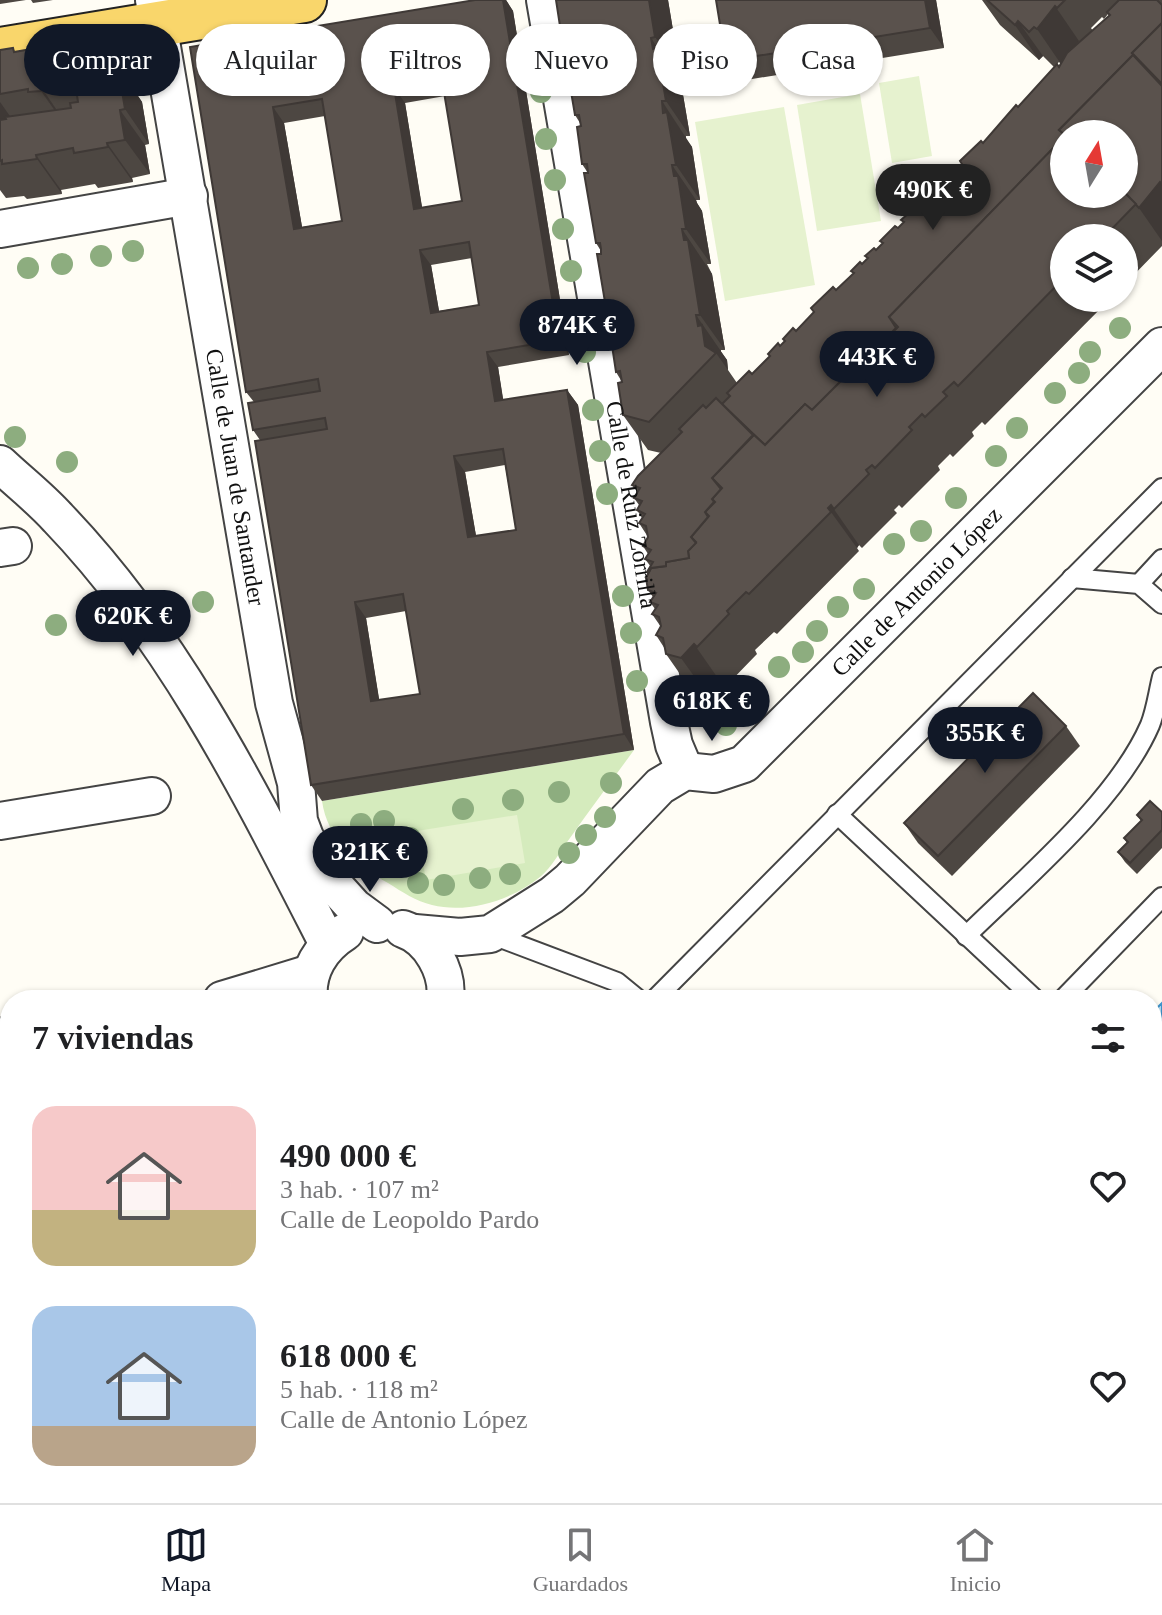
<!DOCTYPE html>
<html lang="es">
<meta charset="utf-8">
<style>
body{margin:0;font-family:Georgia,serif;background:#f6f6f6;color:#202124;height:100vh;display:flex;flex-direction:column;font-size:30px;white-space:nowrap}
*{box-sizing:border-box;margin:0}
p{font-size:26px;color:#757577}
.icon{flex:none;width:44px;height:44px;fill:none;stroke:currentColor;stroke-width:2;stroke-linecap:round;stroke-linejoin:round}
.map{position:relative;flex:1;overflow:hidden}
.side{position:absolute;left:0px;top:990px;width:1162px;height:514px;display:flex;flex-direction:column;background:#fff;border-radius:32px 32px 0 0;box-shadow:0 2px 6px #0004}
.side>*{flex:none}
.hud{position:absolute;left:24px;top:24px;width:1114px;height:72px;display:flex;gap:16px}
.needle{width:52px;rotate:11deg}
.buttons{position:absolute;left:1050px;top:120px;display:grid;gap:16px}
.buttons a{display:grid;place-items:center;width:88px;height:88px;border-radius:50%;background:#fff;box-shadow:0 2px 6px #0004;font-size:40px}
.price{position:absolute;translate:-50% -68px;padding:0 18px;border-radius:28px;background:#111827;color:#fff;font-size:26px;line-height:52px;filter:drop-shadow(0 2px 4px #0008)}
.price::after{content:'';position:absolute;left:50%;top:48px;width:24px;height:18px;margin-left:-12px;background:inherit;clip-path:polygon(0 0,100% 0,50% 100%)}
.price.on{background:#222;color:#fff}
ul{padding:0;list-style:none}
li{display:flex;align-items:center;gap:24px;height:200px;padding:0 32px}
li span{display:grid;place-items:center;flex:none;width:224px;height:160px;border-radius:24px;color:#555}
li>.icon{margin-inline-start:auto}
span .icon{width:96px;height:96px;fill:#fffc;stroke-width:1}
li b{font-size:34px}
h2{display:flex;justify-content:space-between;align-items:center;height:96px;padding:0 32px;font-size:34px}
.chip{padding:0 28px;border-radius:36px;background:#fff;box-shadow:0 2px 6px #0004;font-size:28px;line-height:72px}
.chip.on{background:#111827;color:#fff}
.tabs{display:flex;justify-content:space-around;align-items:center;height:112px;border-top:2px solid #e0e0e0;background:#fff;font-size:22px;color:#757577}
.tabs a{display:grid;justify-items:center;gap:4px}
.tabs .on{color:#111827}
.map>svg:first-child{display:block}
.green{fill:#d5ebbd}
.pitch{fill:#e6f2cf}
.water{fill:#b9e0f7;stroke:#3f96cf;stroke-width:2}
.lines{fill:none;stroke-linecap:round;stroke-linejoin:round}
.service-casing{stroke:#444;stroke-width:22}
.minor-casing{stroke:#444;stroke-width:40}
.primary-casing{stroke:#222;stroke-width:48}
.service{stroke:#fff;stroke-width:18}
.minor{stroke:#fff;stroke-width:36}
.primary{stroke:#f9d66b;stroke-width:44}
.tree{fill:#8dad7f}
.wall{fill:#4d4742;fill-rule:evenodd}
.shaded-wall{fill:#3f3936}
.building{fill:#5a524d;stroke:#3f3936;stroke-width:2;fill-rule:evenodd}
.labels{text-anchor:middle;stroke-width:8;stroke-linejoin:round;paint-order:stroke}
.street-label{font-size:24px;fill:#111;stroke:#fff}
</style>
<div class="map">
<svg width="1162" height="1503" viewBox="0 0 1162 1503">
<rect width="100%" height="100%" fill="#fffdf5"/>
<path class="green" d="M634,750C613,779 591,808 570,838C561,850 552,867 540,877C512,900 468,914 432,905C416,901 402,892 388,883C357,866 327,838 322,801Z"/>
<g class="pitch">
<path d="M919,76L932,156L892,163L879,83Z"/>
<path d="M860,94L881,221L817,231L797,105Z"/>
<path d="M784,107L815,285L725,301L695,122Z"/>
<path d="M517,815L525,863L426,880L417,831Z"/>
</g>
<path class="water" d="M1162,1003V1503H731L737,1494H866L870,1497L872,1494H1152V1013Z"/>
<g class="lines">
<defs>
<g id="service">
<path d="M1072,578L1139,584L1162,604"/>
<path d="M1139,584L1162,559"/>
<path d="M837,814L1036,1000"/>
<path d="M490,934L617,982L639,1000"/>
<path d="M966,936C1025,878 1117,801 1150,725C1156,710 1158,693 1162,677"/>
<path d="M654,1000L1162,488"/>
<path d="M1062,1000L1162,897"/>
<path d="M252,1494L255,1503"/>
<path d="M215,1503L225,1494"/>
<path d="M305,1503L311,1494"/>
<path d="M657,1503L663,1494"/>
</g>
<g id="minor">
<path id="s1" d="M154,0L274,703L296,783L299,821L305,837L325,875L354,907L377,924"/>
<path id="s2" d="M545,0L669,722L674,745L685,771"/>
<path d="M0,229L189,196"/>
<path d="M0,464C19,482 40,498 58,518C176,641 251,794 328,944"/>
<path d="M0,548L13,546"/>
<path d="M0,821L152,796"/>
<path d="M403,929C430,938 449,972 445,1000"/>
<path id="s3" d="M415,933L460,937L490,934L552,895L570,880L660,786L685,771L714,774L744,764L1162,346"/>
<path d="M222,1000L311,973"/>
<path d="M309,1000C306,971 321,947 345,932"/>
<path d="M0,1037L10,1035"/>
<path d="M0,1441L10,1439"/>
</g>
<path id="primary" d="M0,50L304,0"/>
</defs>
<use href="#service" class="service-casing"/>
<use href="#minor" class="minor-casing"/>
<use href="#primary" class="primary-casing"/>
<use href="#service" class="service"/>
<use href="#minor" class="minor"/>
<use href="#primary" class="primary"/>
</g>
<g class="tree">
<circle cx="541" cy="92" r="11"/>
<circle cx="546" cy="139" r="11"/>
<circle cx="555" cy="180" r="11"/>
<circle cx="563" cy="229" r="11"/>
<circle cx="133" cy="251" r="11"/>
<circle cx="101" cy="256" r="11"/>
<circle cx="62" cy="264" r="11"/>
<circle cx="28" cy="268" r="11"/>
<circle cx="571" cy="271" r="11"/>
<circle cx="578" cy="313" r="11"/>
<circle cx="1120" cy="328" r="11"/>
<circle cx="585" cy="352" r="11"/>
<circle cx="1090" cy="352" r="11"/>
<circle cx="1079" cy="373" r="11"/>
<circle cx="1055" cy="393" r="11"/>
<circle cx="593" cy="410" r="11"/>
<circle cx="1017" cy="428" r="11"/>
<circle cx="15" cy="437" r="11"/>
<circle cx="600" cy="451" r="11"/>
<circle cx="996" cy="456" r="11"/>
<circle cx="67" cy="462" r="11"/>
<circle cx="607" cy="494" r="11"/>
<circle cx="956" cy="498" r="11"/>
<circle cx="921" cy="531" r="11"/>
<circle cx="894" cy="544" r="11"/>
<circle cx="864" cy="589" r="11"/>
<circle cx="623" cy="596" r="11"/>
<circle cx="203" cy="602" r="11"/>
<circle cx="838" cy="607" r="11"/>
<circle cx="56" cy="625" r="11"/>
<circle cx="817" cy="631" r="11"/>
<circle cx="631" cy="633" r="11"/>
<circle cx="803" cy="652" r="11"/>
<circle cx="779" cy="667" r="11"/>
<circle cx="637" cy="681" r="11"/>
<circle cx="726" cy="725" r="11"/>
<circle cx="611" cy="783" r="11"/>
<circle cx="559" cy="792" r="11"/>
<circle cx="513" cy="800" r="11"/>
<circle cx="463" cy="809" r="11"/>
<circle cx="605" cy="817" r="11"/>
<circle cx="384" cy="821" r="11"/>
<circle cx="361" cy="824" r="11"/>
<circle cx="586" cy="835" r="11"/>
<circle cx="410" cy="838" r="11"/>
<circle cx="569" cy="853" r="11"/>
<circle cx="411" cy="861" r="11"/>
<circle cx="510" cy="874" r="11"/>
<circle cx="480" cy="878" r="11"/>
<circle cx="418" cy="883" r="11"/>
<circle cx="444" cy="885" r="11"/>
</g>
<g class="wall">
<path d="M0,0H26L0,4Z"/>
<path d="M31,0H53L33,3Z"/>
<path d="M475,0H506L513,11L569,355L498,367L503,400L567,390L578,405L634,750L322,801L311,785L260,440L253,430L254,402L246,392L190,47ZM445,96L462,201L422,208L405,103ZM325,116L342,221L302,227L284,123ZM472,258L479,305L439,311L431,265ZM505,465L516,530L476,536L465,472ZM406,611L420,694L379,700L366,618Z"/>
<path d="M556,0H668L680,72H676L681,83L690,136H686V139L692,147L700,200H696L697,203L702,211L711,264H707L712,274L725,350H721V352L727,360L728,370L737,383L752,374L770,357L768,354L780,346L796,331L1061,64L1059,62L1054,67L1043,56L1039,60L1000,25L982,0H1162V246L1124,285V238H1064V298H1111L985,425L982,422L972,432L974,436L953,457L950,454L938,466L940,470L902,508L899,505L894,510L897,513L862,548L859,545L857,548L859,551L777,634L774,632L755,650L757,654L725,687L722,684L709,697L694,694L666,654L665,649L656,635L661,627L652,614L655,609L650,602L653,597L648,590L647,572L651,567L645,559L648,554L643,546L648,537L639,523L642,518L637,510L639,505L634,498L638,493L632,485L661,453L648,450L623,415L622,382L616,372L612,318L611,315L606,308L601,251L596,243L588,173L582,164L580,123L575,115L570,62L564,52ZM1108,14L1109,16L1093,31L1091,28L1102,17L1104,19Z"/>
<path d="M936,0L944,48L740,81L726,61Z"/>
<path d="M89,40L133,72L136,93L142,102L149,144L145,145L150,174L132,178L133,182L98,188L95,184L61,190L62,194L27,199L24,196L6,198L0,190V50L15,52Z"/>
<path d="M1066,726L1080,746L952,876L918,843L904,823Z"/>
<path d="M1162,812V848L1137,874L1125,862L1118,852L1127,843L1124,838L1141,821L1137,815Z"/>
<path d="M10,1062V1133L0,1127V1064Z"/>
<path d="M10,1494H85V1499L63,1503H0Z"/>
</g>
<g class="shaded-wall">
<path d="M503,0H506L513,11L569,355L559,340Z"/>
<path d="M649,0H668L680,72L655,37Z"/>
<path d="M925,0H936L944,48L930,28Z"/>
<path d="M1055,6L1079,41L1061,64L1037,29Z"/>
<path d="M1018,21L1043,56L1039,60L1015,25Z"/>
<path d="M108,37L133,72L136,93L142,102L149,144L125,109L113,68Z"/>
<path d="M651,38L681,83L690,136L666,101Z"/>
<path d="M41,87L65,122V125L41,91Z"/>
<path d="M394,87L405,103L425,225L414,209Z"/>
<path d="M662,101L692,147L700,200L676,165Z"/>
<path d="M0,102L19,129L0,122Z"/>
<path d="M273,107L284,123L305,244L294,229Z"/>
<path d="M120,110L145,145L150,174L125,140Z"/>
<path d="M107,143L132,178L133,182L108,147Z"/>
<path d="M36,155L61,190L62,194L37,159Z"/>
<path d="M672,165L696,200L697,203L702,211L711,264L686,229Z"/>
<path d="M1160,182L1162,184V241L1139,208Z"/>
<path d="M682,229L712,274L725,350L700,315Z"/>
<path d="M420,250L431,265L442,328L431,313Z"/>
<path d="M696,315L727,360L728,370L716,353L705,346L698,326Z"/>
<path d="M487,352L498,367L506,417L495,401Z"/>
<path d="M567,390L578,405L634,750L624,734Z"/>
<path d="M454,456L465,472L479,553L468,537Z"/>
<path d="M831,505L859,545L857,548L828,508Z"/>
<path d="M355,602L366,618L382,717L371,701Z"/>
<path d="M694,644L722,684L709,697L681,658Z"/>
</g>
<g class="building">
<path d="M475,0H503L559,340L487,352L495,401L567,390L624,734L311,785L255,441L327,429L325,418L253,430L248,403L320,391L318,379L246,392L190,47ZM442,80L462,201L414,209L394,87ZM322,99L342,221L294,229L273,107ZM469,242L479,305L431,313L420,250ZM503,449L516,530L468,537L454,456ZM403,594L420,694L371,701L355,602Z"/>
<path d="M556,0H649L655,37L651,38L653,49L657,48L666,101H662L663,113L667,112L676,165H672L674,176H678L686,229H682L684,240H688L700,315H696L698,326L702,325L705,346L716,353L649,422L623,415L618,383L622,382L620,371L616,372L608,319L612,318L610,307L606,308L597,254H601V249L600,243H596L584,173H588L587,164H582L577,127L581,126L579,115H575L566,62H570L568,51L564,52Z"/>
<path d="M716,0H925L930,28L726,61Z"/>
<path d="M987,0H1065L1057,8L1055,6L1037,29L1034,27L1029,32L1018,21L1015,25Z"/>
<path d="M1119,0H1157L1162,5V23L1132,53L1136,58L1133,55L1059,130L1064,134V137L889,317L896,328L856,369L854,368L812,410L805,404L765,445L722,404L730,396L727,393L749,371L752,374L770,356L768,354L778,343L780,346L785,341L783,339L793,328L796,331L814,312L811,308L833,287L836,290L854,273L851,271L860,262L862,264L868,258L865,256L874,248L876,250L883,243L880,241L895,226L898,228L904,222L901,220L910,212L912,214L926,200L924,197L945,176L947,179L962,164L960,161L981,141L983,143L1016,105L1018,107L1057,64L1059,67L1067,53L1110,15L1107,12Z"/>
<path d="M1162,23V84L1132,53Z"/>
<path d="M86,36L87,40L108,37L113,68L118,67L125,109L120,110L125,140L107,143L108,147L74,153L73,148L36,155L37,159L2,164V160L0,161V120L6,119L5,117L71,108L70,103L78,102L75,82L41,87V91L28,92V89L0,94V50L13,48L14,52L49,46V42Z"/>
<path d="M1133,55L1162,86V184L1160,182L1139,208L1124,192V134H1064L1059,130Z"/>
<path d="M1064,137V194H1124V192L1136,204L1103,238H1064V278L958,386L954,382L943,392L947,396L925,417L922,414L909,427L912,430L875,468L872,465L866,470L869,474L834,509L831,505L828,508L831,512L749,594L746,592L727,611L729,614L697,647L694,644L681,658L666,654L663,638L656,635L661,626L659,617L652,614L658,605L650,602L656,593L648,590L646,578L651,568L666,566V562L689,558L688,551L696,542L691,537L709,516L705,512L715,502L712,499L722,488L712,478L754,435L765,445L805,404L812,410L854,368L856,369L898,327L889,317Z"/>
<path d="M716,398L753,435L712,478L721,489L712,499L714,502L705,512L708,517L691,537L696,543L688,551L689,558L666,562V566L651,568L649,572H647L653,562L645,559L651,550L643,546L648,537L646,526L639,523L645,514L637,510L642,501L634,498L640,488L632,485L638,476L682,432L679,429L703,405L706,408Z"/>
<path d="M1033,693L1066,726L938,856L904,823Z"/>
<path d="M1150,801L1162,812V830L1130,863L1118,852L1128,842L1124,838L1142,820L1137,815Z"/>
<path d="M10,1062V1131L0,1124V1064Z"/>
<path d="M10,1463V1494H47L0,1503V1465Z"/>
</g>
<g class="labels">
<g class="street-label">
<text dy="8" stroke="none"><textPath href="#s1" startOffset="484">Calle de Juan de Santander</textPath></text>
<text dy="8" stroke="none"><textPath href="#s2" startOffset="512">Calle de Ruiz Zorrilla</textPath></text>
<text dy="8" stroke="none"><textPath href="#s3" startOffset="636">Calle de Antonio López</textPath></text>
</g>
</g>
</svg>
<div class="buttons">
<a><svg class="needle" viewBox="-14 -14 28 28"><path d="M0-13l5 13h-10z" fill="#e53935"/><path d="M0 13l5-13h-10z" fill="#757577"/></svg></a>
<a><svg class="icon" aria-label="layers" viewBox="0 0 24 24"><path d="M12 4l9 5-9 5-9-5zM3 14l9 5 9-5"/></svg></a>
</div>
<b class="price on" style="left:933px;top:232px">490K €</b>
<b class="price" style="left:577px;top:367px">874K €</b>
<b class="price" style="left:877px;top:399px">443K €</b>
<b class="price" style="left:133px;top:658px">620K €</b>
<b class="price" style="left:712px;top:743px">618K €</b>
<b class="price" style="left:985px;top:775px">355K €</b>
<b class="price" style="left:370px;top:894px">321K €</b>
<div class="hud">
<a class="chip on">Comprar</a>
<a class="chip">Alquilar</a>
<a class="chip">Filtros</a>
<a class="chip">Nuevo</a>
<a class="chip">Piso</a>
<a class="chip">Casa</a>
</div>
<section class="side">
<h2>7 viviendas<svg class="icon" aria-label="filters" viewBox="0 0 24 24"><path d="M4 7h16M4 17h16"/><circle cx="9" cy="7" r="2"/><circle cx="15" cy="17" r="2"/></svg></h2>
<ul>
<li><span style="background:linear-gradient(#f6c9c9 65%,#c2b280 0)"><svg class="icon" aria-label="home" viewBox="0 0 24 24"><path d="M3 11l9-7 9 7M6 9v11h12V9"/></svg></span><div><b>490 000 €</b><p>3 hab. · 107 m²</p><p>Calle de Leopoldo Pardo</p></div><svg class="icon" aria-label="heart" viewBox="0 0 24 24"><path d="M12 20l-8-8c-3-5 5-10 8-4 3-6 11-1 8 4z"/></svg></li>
<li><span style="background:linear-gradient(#a9c7e8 75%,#b9a48a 0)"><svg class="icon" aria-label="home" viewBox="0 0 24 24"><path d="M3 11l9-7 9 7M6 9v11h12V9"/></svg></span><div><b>618 000 €</b><p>5 hab. · 118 m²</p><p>Calle de Antonio López</p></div><svg class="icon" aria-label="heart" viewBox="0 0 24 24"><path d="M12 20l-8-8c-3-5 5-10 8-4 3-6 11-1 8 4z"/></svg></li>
</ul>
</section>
</div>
<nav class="tabs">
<a class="on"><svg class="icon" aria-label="map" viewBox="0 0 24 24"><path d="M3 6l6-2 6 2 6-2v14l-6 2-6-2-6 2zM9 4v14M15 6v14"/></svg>Mapa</a>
<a><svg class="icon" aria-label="saved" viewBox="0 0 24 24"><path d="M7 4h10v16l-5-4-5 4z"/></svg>Guardados</a>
<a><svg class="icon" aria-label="home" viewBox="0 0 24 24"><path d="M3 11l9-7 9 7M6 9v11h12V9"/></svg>Inicio</a>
</nav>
